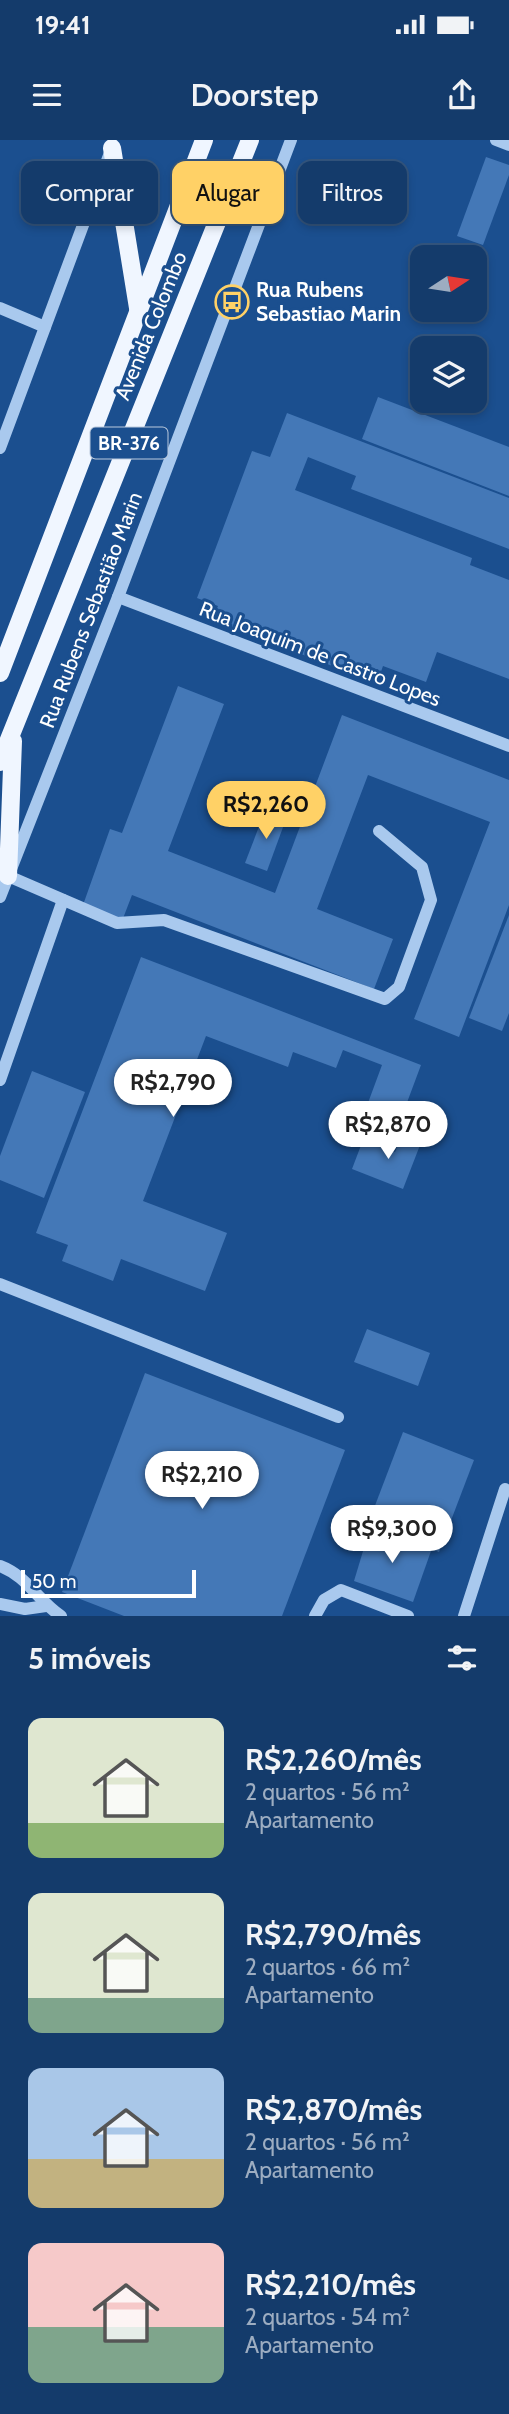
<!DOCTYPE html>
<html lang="pt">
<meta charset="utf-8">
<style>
body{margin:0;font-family:Cabin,sans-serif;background:#214673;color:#f1f3f6;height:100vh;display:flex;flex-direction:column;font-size:26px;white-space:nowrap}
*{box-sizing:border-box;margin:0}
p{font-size:23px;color:#9dadc1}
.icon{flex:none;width:38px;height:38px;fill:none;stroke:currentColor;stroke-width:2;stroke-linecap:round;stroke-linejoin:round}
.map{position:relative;height:1476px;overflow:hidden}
.panel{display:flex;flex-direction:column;background:#143b6b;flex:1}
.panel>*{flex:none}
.hud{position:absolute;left:21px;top:21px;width:467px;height:63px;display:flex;gap:14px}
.needle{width:46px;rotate:78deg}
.tools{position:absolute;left:410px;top:105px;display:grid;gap:14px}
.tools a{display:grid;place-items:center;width:77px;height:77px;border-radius:14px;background:#143b6b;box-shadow:0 4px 10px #0003,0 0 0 2px #33557e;font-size:35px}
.scale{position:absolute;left:21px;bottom:18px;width:175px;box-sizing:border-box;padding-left:7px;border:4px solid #fff;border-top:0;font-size:19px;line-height:24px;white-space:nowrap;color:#fff;-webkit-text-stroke:5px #1b4f8f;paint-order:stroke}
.price{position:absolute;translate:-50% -60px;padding:0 16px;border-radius:24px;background:#fff;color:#222;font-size:23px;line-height:46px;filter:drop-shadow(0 2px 4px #0008)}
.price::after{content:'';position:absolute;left:50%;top:42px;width:21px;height:16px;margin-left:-10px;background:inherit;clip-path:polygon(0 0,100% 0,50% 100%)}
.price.active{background:#ffd166;color:#111}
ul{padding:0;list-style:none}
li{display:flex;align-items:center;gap:21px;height:175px;padding:0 28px}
li span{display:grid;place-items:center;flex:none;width:196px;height:140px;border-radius:14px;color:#555}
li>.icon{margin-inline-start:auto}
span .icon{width:84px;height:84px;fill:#fffc;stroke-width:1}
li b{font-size:30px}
h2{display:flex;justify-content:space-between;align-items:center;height:84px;padding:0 28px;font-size:30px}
.tag{padding:0 24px;border-radius:14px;background:#143b6b;box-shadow:0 4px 10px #0003,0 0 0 2px #33557e;font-size:24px;line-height:63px}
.tag.active{background:#ffd166;color:#111}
.status{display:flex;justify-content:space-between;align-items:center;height:49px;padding:0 35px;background:#143b6b;direction:ltr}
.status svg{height:19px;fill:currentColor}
header{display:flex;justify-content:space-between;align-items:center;height:91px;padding:0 28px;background:#143b6b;font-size:32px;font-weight:600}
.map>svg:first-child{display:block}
.building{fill:#4478b7}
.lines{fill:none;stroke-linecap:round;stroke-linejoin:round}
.minor{stroke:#a9c9ee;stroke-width:12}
.major{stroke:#f0f6ff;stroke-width:18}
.labels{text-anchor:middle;stroke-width:6;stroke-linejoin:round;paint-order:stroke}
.shield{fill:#1b4f8f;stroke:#bbcadd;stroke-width:2}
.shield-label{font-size:19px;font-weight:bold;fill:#fff}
.poi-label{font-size:21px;font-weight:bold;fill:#fff;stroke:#1b4f8f;text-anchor:start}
.street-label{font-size:21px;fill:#fff;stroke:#1b4f8f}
</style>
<div class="status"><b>19:41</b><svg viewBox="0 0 49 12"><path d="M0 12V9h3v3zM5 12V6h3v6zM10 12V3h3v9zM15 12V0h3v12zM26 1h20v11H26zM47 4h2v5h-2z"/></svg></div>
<header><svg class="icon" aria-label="menu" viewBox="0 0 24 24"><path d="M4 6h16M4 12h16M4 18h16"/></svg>Doorstep<svg class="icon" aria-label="share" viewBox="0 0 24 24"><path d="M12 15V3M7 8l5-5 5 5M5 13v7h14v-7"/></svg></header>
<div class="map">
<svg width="509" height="1476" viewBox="0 0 509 1476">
<rect width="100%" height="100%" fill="#1b4f8f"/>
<g class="building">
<path d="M486,17L509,25V35L483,105L457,96Z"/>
<path d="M378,257L509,307V356L362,299Z"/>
<path d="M287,273L509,358V409L351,349L356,336L308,317L295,350L472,418L470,425L509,440V539L437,512L426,542L383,526L377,543L212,480L218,466L197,458L252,311L270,317Z"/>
<path d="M178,546L224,564L168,711L275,753L342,575L509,640V765L459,897L414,879L490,682L368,635L317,769L393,799L374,849L132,755L122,781L83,765L110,689L122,693Z"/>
<path d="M265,671L286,679L267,731L245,723Z"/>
<path d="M509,775V873L502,891L469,878Z"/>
<path d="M141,817L421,925L399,984L365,971L382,925L343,910L336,928L293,912L288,927L206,896L143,1061L227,1093L205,1151L121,1119L113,1141L62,1121L68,1105L36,1093Z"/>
<path d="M32,931L85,952L44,1058L0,1040V1016Z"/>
<path d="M403,992L422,1000L403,1049L352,1029L363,1000L395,1012Z"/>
<path d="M367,1189L430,1213L418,1246L354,1222Z"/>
<path d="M145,1233L345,1310L282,1476H124L62,1452Z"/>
<path d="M403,1292L474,1320L439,1412L368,1384Z"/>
<path d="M370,1388L431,1411L413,1462L354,1441Z"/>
</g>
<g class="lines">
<g class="minor">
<path d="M496,0L509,5"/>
<path d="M0,168L45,187"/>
<path d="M0,308L111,10"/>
<path d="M118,457L509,606"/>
<path d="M8,736L117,783L164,780L385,859L399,847L431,760L422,727L379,691"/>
<path d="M0,757L118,457L291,0"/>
<path d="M0,940L63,760"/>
<path d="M0,1144L338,1277"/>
<path d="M0,1426C27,1436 38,1461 61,1476"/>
<path d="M0,1464L25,1469L46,1466"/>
<path d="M315,1476L324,1460L341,1450L408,1476"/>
<path d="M464,1476L505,1349"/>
</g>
<g class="major">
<path d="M112,8L139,174"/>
<path d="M0,533L204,0"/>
<path d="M0,622L250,0"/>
<path d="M8,736L13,601"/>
</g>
</g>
<defs>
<symbol id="bus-ring" viewBox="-11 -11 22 22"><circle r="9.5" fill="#1b4f8f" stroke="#ffd166" stroke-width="1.5"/><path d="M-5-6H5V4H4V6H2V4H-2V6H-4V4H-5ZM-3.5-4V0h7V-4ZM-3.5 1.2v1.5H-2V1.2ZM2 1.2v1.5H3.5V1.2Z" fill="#ffd166"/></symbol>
</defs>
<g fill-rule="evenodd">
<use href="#bus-ring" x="213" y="143" width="38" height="38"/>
</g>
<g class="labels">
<rect class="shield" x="90.5" y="287.5" width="77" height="31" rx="5"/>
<g class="shield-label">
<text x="129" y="310">BR-376</text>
</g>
<g class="poi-label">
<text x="256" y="157">Rua Rubens<tspan x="256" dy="24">Sebastiao Marin</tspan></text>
</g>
<g class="street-label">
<text transform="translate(151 186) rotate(-68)" y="7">Avenida Colombo</text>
<text transform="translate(91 470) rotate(-69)" y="7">Rua Rubens Sebastião Marin</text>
<text transform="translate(320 514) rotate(21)" y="7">Rua Joaquim de Castro Lopes</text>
</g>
</g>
</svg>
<div class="tools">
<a><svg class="needle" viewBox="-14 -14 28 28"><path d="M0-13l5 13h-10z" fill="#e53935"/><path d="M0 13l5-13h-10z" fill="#9dadc1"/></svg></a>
<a><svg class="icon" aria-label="layers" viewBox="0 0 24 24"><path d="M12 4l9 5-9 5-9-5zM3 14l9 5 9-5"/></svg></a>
</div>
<div class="scale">50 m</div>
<b class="price active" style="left:266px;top:701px">R$2,260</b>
<b class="price" style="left:173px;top:979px">R$2,790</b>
<b class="price" style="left:388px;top:1021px">R$2,870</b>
<b class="price" style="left:202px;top:1371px">R$2,210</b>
<b class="price" style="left:392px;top:1425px">R$9,300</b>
<div class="hud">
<a class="tag">Comprar</a>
<a class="tag active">Alugar</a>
<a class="tag">Filtros</a>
</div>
</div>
<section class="panel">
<h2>5 imóveis<svg class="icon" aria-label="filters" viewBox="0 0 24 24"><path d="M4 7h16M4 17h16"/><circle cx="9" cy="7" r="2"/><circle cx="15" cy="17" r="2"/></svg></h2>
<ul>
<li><span style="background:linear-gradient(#dfe7d0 75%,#8fb573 0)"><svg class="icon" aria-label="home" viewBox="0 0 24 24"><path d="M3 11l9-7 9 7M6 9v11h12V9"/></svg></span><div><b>R$2,260/mês</b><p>2 quartos · 56 m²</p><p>Apartamento</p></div></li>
<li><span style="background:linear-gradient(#dfe7d0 75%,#7fa58c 0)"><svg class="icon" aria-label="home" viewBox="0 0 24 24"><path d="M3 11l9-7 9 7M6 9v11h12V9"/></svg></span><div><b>R$2,790/mês</b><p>2 quartos · 66 m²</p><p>Apartamento</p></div></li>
<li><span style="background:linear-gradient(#a9c7e8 65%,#c2b280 0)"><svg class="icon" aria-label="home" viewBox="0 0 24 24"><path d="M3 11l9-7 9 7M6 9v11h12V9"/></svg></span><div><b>R$2,870/mês</b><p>2 quartos · 56 m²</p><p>Apartamento</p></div></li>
<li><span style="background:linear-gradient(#f6c9c9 60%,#7fa58c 0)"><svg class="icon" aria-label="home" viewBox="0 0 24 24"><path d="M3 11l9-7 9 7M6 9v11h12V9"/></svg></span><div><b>R$2,210/mês</b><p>2 quartos · 54 m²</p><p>Apartamento</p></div></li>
</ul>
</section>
